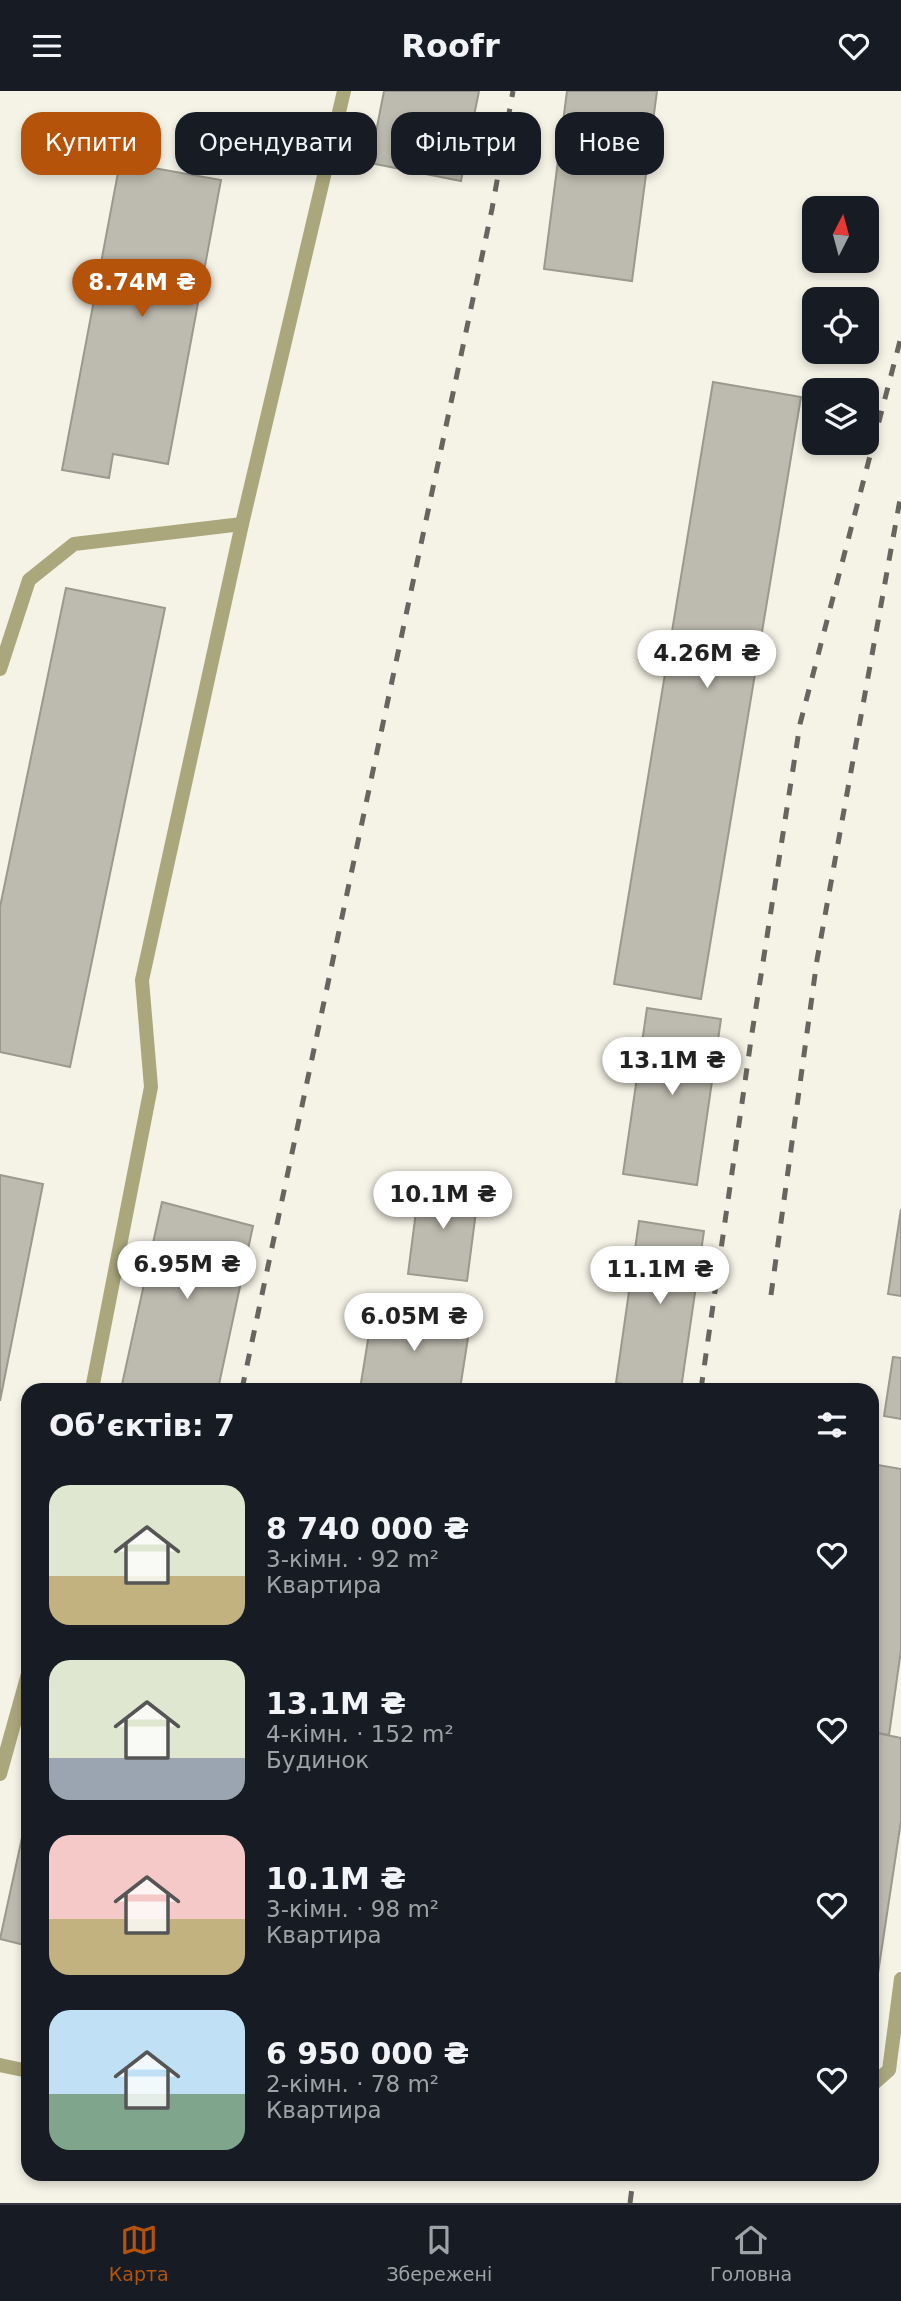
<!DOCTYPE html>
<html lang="uk">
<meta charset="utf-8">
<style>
body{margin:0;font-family:"DejaVu Sans",sans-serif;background:#20242c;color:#f1f3f6;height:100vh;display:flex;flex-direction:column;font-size:26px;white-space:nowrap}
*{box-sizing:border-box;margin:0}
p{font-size:23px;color:#9ea1a6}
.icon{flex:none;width:38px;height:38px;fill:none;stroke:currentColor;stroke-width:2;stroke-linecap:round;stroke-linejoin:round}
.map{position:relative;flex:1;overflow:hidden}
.details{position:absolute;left:21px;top:1292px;width:858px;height:798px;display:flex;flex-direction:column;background:#171b24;border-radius:21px;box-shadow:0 4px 10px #0003}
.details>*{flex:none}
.top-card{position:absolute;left:21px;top:21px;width:859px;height:63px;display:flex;gap:14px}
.needle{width:46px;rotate:6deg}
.buttons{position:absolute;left:802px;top:105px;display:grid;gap:14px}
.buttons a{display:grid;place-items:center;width:77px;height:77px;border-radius:14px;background:#171b24;box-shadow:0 4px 10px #0003;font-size:35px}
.price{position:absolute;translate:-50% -60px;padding:0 16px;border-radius:24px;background:#fff;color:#222;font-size:23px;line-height:46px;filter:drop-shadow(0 2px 4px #0008)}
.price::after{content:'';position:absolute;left:50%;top:42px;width:21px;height:16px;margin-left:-10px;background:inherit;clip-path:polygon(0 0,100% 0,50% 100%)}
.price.on{background:#b45309;color:#fff}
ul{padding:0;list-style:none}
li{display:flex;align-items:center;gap:21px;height:175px;padding:0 28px}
li span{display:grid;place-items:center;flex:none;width:196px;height:140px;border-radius:21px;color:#555}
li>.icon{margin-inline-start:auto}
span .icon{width:84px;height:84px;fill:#fffc;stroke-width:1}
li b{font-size:30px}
h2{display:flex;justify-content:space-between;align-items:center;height:84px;padding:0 28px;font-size:30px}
.chip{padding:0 24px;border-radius:21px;background:#171b24;box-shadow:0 4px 10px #0003;font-size:24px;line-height:63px}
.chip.on{background:#b45309;color:#fff}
header{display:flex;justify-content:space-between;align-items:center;height:91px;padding:0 28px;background:#171b24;font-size:32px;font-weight:800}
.tab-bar{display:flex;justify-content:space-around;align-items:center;height:98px;border-top:2px solid #363941;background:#171b24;font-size:19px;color:#9ea1a6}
.tab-bar a{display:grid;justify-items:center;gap:4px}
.tab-bar .on{color:#b45309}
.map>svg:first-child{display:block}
.building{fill:#bdbaaf;stroke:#9b988d;stroke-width:2}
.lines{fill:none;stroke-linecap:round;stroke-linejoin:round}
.service{stroke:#aaa77d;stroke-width:14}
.rail{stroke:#66655e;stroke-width:5;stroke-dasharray:12 12;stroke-linecap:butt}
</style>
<header><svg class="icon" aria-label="menu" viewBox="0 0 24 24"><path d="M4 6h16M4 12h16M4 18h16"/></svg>Roofr<svg class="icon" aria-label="heart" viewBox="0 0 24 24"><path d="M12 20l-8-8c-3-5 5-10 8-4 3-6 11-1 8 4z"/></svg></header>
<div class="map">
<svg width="901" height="2112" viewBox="0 0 901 2112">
<rect width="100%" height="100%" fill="#f5f2e6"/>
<g class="building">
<path d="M384,0H479L461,90L370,72Z"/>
<path d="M567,0H657L632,190L544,178Z"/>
<path d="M120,71L221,89L168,373L113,363L109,387L62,379Z"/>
<path d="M713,291L801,306L701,908L614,893Z"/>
<path d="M66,497L165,517L70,976L0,961V816Z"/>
<path d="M647,917L721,928L697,1094L623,1083Z"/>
<path d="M0,1084L43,1093L0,1310Z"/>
<path d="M420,1089L479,1097L467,1190L408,1183Z"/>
<path d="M162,1111L253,1135L218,1298H121Z"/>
<path d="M901,1118V1205L888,1203Z"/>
<path d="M639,1130L704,1140L681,1298H661L616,1292Z"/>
<path d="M373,1218L470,1234L460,1298H360Z"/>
<path d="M893,1266L901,1267V1328L884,1325Z"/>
<path d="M872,1373L901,1378V1559L889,1644L872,1641Z"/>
<path d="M872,1641L901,1647V1730L872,1922Z"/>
<path d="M28,1719V1855L0,1848Z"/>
</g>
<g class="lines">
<g class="service">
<path d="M0,578L29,489L74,453L242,433"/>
<path d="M92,1298L151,996L142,889L242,433L344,0"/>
<path d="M0,1683L28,1583"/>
<path d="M0,1974L28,1980"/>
<path d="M872,1994L889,1979L901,1888"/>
</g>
<g class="rail">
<path d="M771,1204L817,869L901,403"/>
<path d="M242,1298L492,118L513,0"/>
<path d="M701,1298L752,942L800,633L901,246"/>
<path d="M630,2112L634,2082"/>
</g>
</g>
</svg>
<div class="buttons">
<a><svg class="needle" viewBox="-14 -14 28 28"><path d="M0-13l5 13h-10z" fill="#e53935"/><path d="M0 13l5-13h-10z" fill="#9ea1a6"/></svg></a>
<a><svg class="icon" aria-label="locate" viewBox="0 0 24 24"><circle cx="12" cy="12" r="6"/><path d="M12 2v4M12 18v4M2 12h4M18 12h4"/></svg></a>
<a><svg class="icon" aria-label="layers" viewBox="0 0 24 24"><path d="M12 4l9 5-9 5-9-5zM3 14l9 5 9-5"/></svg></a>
</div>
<b class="price on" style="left:142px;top:228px">8.74M ₴</b>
<b class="price" style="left:707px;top:599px">4.26M ₴</b>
<b class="price" style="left:672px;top:1006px">13.1M ₴</b>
<b class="price" style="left:443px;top:1140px">10.1M ₴</b>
<b class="price" style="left:187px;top:1210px">6.95M ₴</b>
<b class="price" style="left:660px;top:1215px">11.1M ₴</b>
<b class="price" style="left:414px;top:1262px">6.05M ₴</b>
<div class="top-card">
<a class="chip on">Купити</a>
<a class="chip">Орендувати</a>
<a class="chip">Фільтри</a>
<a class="chip">Нове</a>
</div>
<section class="details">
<h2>Об’єктів: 7<svg class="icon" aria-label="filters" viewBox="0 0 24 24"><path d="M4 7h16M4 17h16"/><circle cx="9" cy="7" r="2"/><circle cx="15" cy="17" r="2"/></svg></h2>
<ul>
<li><span style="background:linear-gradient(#dfe7d0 65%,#c2b280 0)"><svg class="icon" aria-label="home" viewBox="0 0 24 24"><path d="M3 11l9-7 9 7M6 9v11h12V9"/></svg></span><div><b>8 740 000 ₴</b><p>3-кімн. · 92 m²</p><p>Квартира</p></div><svg class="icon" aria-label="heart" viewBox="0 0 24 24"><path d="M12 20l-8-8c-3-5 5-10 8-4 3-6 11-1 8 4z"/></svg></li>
<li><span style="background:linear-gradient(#dfe7d0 70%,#9aa5b1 0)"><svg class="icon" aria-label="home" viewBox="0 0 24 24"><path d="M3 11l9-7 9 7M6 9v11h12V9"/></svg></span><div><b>13.1M ₴</b><p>4-кімн. · 152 m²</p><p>Будинок</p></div><svg class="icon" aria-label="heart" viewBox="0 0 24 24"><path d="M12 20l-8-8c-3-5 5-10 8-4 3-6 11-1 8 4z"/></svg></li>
<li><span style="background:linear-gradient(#f6c9c9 60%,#c2b280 0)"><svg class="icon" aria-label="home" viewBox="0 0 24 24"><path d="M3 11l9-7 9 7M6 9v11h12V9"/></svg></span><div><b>10.1M ₴</b><p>3-кімн. · 98 m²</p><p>Квартира</p></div><svg class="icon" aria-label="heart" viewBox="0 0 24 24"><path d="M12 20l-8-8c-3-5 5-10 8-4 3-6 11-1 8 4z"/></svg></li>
<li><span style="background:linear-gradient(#bfe0f5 60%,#7fa58c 0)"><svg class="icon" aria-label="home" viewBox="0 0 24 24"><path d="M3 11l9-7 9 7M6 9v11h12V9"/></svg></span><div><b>6 950 000 ₴</b><p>2-кімн. · 78 m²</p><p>Квартира</p></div><svg class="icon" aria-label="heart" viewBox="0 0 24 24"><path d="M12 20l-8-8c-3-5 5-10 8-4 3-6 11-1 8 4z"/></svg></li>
</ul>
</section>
</div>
<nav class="tab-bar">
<a class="on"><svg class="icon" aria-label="map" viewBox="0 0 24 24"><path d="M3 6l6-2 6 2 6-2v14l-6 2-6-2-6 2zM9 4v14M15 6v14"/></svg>Карта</a>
<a><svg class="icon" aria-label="saved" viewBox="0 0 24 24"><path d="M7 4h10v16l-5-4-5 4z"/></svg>Збережені</a>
<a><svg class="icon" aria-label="home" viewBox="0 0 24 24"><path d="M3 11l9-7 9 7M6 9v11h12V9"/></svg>Головна</a>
</nav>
